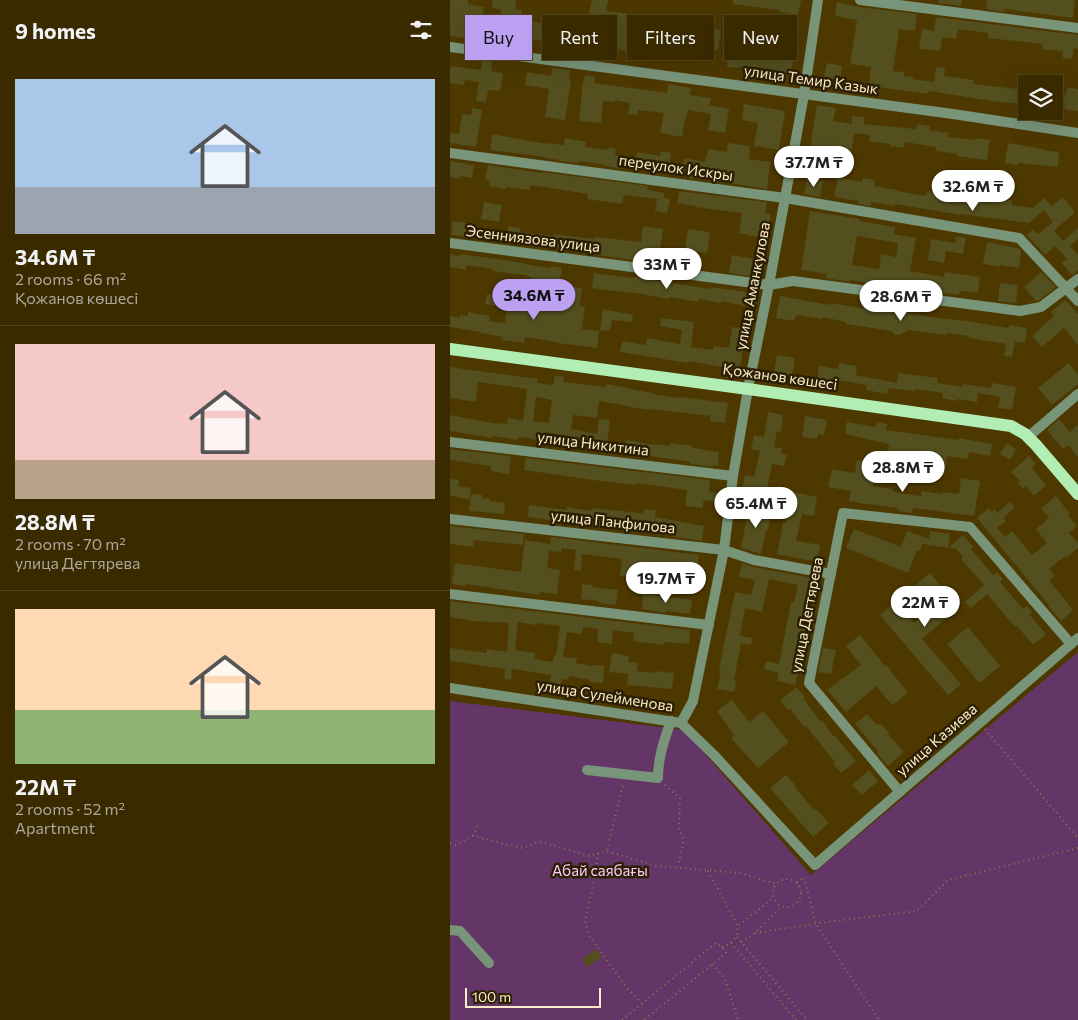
<!DOCTYPE html>
<meta charset="utf-8">
<style>
body{margin:0;font-family:Commissioner,sans-serif;background:#45360f;color:#f1f3f6;height:100vh;display:flex;flex-direction:column;font-size:19px;white-space:nowrap}
*{box-sizing:border-box;margin:0}
p{font-size:16px;color:#aba799}
.icon{flex:none;width:28px;height:28px;fill:none;stroke:currentColor;stroke-width:2;stroke-linecap:round;stroke-linejoin:round}
.map{position:relative;flex:1;overflow:hidden}
.side{display:flex;flex-direction:column;background:#3a2a00;width:450px}
.side>*{flex:none}
.top-card{position:absolute;left:15px;top:15px;width:475px;height:45px;display:flex;gap:10px}
.tools{position:absolute;left:568px;top:75px;display:grid;gap:10px}
.tools a{display:grid;place-items:center;width:45px;height:45px;border-radius:0px;background:#3a2a00;box-shadow:0 5px 20px #0002,0 0 0 1px #544622;font-size:25px}
.scale{position:absolute;left:15px;bottom:12px;width:136px;box-sizing:border-box;padding-left:5px;border:2px solid #faeac9;border-top:0;font-size:14px;line-height:18px;white-space:nowrap;color:#faeac9;-webkit-text-stroke:4px #2c2004;paint-order:stroke}
.price{position:absolute;translate:-50% -42px;padding:0 11px;border-radius:18px;background:#fff;color:#222;font-size:16px;line-height:32px;filter:drop-shadow(0 1px 2px #0008)}
.price::after{content:'';position:absolute;left:50%;top:30px;width:15px;height:11px;margin-left:-8px;background:inherit;clip-path:polygon(0 0,100% 0,50% 100%)}
.price.on{background:#bca0f2;color:#111}
ul{padding:0;list-style:none}
li{display:grid;align-content:center;gap:10px;height:265px;padding:0 15px}
li+li{border-top:1px solid #544622}
li span{display:grid;place-items:center;height:155px;border-radius:0px;color:#555}
li>.icon{margin-inline-start:auto}
span .icon{width:90px;height:90px;fill:#fffc;stroke-width:1}
li b{font-size:21px}
h2{display:flex;justify-content:space-between;align-items:center;height:60px;padding:0 15px;font-size:21px}
.pill{padding:0 18px;border-radius:0px;background:#3a2a00;box-shadow:0 5px 20px #0002,0 0 0 1px #544622;font-size:18px;line-height:45px}
.pill.on{background:#bca0f2;color:#111}
main{display:flex;flex:1;min-height:0}
.map>svg:first-child{display:block}
.green{fill:#643567}
.building{fill:#534f1e;fill-rule:evenodd}
.lines{fill:none;stroke-linecap:round;stroke-linejoin:round}
.path{stroke:#8c794a;stroke-width:2;stroke-dasharray:1 4;stroke-linecap:butt}
.minor{stroke:#789479;stroke-width:10}
.major{stroke:#b2edb4;stroke-width:12}
.labels{text-anchor:middle;stroke-width:5;stroke-linejoin:round;paint-order:stroke}
.street-label{font-size:15px;fill:#faeac9;stroke:#2c2004}
.park-label{font-size:15px;fill:#fdcbfe;stroke:#2c2004}
</style>
<main>
<section class="side">
<h2>9 homes<svg class="icon" aria-label="filters" viewBox="0 0 24 24"><path d="M4 7h16M4 17h16"/><circle cx="9" cy="7" r="2"/><circle cx="15" cy="17" r="2"/></svg></h2>
<ul>
<li><span style="background:linear-gradient(#a9c7e8 70%,#9aa5b1 0)"><svg class="icon" aria-label="home" viewBox="0 0 24 24"><path d="M3 11l9-7 9 7M6 9v11h12V9"/></svg></span><div><b>34.6M ₸</b><p>2 rooms · 66 m²</p><p>Қожанов көшесі</p></div></li>
<li><span style="background:linear-gradient(#f6c9c9 75%,#b9a48a 0)"><svg class="icon" aria-label="home" viewBox="0 0 24 24"><path d="M3 11l9-7 9 7M6 9v11h12V9"/></svg></span><div><b>28.8M ₸</b><p>2 rooms · 70 m²</p><p>улица Дегтярева</p></div></li>
<li><span style="background:linear-gradient(#ffd9b3 65%,#8fb573 0)"><svg class="icon" aria-label="home" viewBox="0 0 24 24"><path d="M3 11l9-7 9 7M6 9v11h12V9"/></svg></span><div><b>22M ₸</b><p>2 rooms · 52 m²</p><p>Apartment</p></div></li>
</ul>
</section>
<div class="map">
<svg width="628" height="1020" viewBox="0 0 628 1020">
<rect width="100%" height="100%" fill="#4d3800"/>
<path class="green" d="M628,652V1020H0V701L234,730L361,875Z"/>
<g class="building">
<path d="M0,0H18V4L34,7L28,40L0,36Z"/>
<path d="M43,0H66L65,9L72,10L71,20L110,26L111,20L132,23L129,45L84,40L61,36V37L47,35L51,10L42,8Z"/>
<path d="M142,0H158L156,11L180,14L178,31L205,35L207,17L230,20L227,38L248,41L245,60L154,48L157,32L136,28Z"/>
<path d="M283,0H351L348,15L329,12L330,10L283,4Z"/>
<path d="M489,0H512L511,6L488,3Z"/>
<path d="M537,0H625L623,18L555,9L554,12L536,9Z"/>
<path d="M387,2L409,7L467,14L465,31L449,29L443,71L454,72V76L463,77V79L484,82L486,67L495,68L494,76L524,80L523,84L576,90V104L548,102L479,91L478,94L428,87V93L418,92L421,67L400,64L407,20L385,16Z"/>
<path d="M486,17L628,35V49L624,48L622,59L613,58V51L592,49L593,44L538,38V33L508,29L506,39L492,37L490,51L469,49L472,29L484,31Z"/>
<path d="M255,27L271,30L268,50L252,47Z"/>
<path d="M297,38L305,39L304,51L343,55L341,75L317,72V70L289,67V68L277,67L279,48L296,50Z"/>
<path d="M32,58L42,60L41,71L53,73L50,91L38,90L36,102L26,101L29,82L15,80L14,85L0,83V66L31,70Z"/>
<path d="M377,63L392,66L390,80L374,77Z"/>
<path d="M102,68L120,70L119,79L121,80L115,120L95,117L99,89L75,85L77,72L101,76Z"/>
<path d="M135,75L145,77L144,83L217,93L218,84L241,88L240,95L261,98L259,105L279,109L275,133L258,130L261,114L238,110L236,119L235,118L232,137L210,133L214,113L188,110L187,115L178,114L180,103L165,100L164,102L153,101L151,123L129,121L133,81H134Z"/>
<path d="M617,87L628,89V111L614,109L615,105L604,104V93L616,95Z"/>
<path d="M294,104L335,111L329,150L304,146L308,123L292,120Z"/>
<path d="M367,105L386,108L383,121L402,124V116L414,117V124L466,129L467,124L480,126L479,130L499,133L498,137L526,140V138L540,140L537,160L507,156L508,154L486,151V147L455,142L454,148L440,146V144L419,141L420,135L404,133L400,161L359,154Z"/>
<path d="M22,108L32,110L26,147L0,143V133L9,134L12,114L21,115Z"/>
<path d="M42,134L97,144V143L114,145L115,138L136,142L135,147L158,150L159,147L166,149L165,155L186,158L187,152L210,156L211,151L221,153L218,174L173,167V169L156,166V165L129,161V163L109,161V160L95,158V157L40,150Z"/>
<path d="M278,143L300,146L299,159L320,162L317,189L273,182L247,177V179L231,176L234,158L255,162L258,149L277,152Z"/>
<path d="M558,143L593,149V150L609,152L608,167L568,163V165L555,163Z"/>
<path d="M0,161L24,165L22,178L10,176L9,179L0,177Z"/>
<path d="M38,165L91,173L92,172L198,186L197,190L214,193V198L220,199L217,213L205,211L207,199L174,195L172,204L137,199L138,194L81,185L80,190L56,187V189L39,186L40,181L35,180Z"/>
<path d="M357,178L373,181L370,197L354,194Z"/>
<path d="M388,178L412,182L413,178L425,180L424,186L447,190V191L476,196L477,191L542,203L543,198L562,200L561,205L583,208L594,198L602,206L613,197L625,212L604,231L613,241L628,228V239L620,246L628,255V270L622,275L612,263L617,259L605,246L595,255L577,235L583,229L588,234L603,222L594,210L579,223L511,214V215L445,204V206L421,202V206L408,204L409,201L384,197Z"/>
<path d="M229,191L317,202L315,213L321,214L316,239L289,233L292,213L245,207L246,206L227,203Z"/>
<path d="M34,202L52,205L49,222L31,219Z"/>
<path d="M360,211L409,219V221L445,227L444,234L466,238L460,271L494,277L495,272L530,277L528,293L510,291L509,295L480,291V292L424,285V284L400,280L399,282L376,278L377,274L351,270ZM407,236L448,243L446,257L431,254L429,269L402,265Z"/>
<path d="M3,221L23,224L21,237L1,235Z"/>
<path d="M58,226L70,228V232L103,236L104,234L119,236L144,239L146,237L191,242L193,226L213,229L208,264L78,244L56,242Z"/>
<path d="M238,229L260,232L257,253L235,250Z"/>
<path d="M506,236L516,238L513,254L496,251L494,263L478,260L481,239L505,243Z"/>
<path d="M537,242L570,249L571,250L569,268L550,265V267L533,264Z"/>
<path d="M0,254L9,256L10,254L74,263V264L100,268V266L112,268L109,289L97,288L98,285L80,282L81,277L74,275L43,271V269L17,265L16,270L0,267Z"/>
<path d="M282,255L303,259L300,276L279,273Z"/>
<path d="M591,272L606,287L588,301H586L574,287Z"/>
<path d="M144,273L183,278L184,277L260,289V287L297,292L295,306L271,301V303L249,299L248,302L219,297V299L180,292V293L142,288Z"/>
<path d="M550,283L568,285L566,303L548,301Z"/>
<path d="M119,286L132,288L129,306L135,307L132,329L149,331L147,348L107,343V342L75,337L74,343L52,340L53,337L30,333L31,332L0,327V316L10,318V315L18,316V312L40,316L39,321L55,323L57,308L35,304L37,294L59,298V295L117,304Z"/>
<path d="M330,296L380,305V303L436,312V310L479,317L516,321L559,328V325L577,328L575,343L565,342L562,357L554,356L556,344L519,338V336L497,333V335L458,330L450,335H445L441,331L396,324V322L372,317V319L346,315L344,321L326,318Z"/>
<path d="M615,300L628,314V345L614,328L592,347L582,336L604,316L601,312Z"/>
<path d="M153,309L183,315L182,322L162,320L160,331L150,330Z"/>
<path d="M211,318L244,322L241,347L263,350L264,346L279,348L282,327L296,329L290,368L278,366V368L239,361L238,363L170,352L172,341L196,345L197,338L230,344L232,330L210,326Z"/>
<path d="M327,355L345,358L342,376L324,373Z"/>
<path d="M389,363L407,366L406,375L447,383L448,373L488,378L487,383L513,387V384L541,388L542,383L566,387L562,410L548,408L550,397L528,393L527,402L507,399V401L492,398L493,393L465,389V391L438,388L437,394L416,390L417,385L382,379L381,383L367,381L369,366L388,369Z"/>
<path d="M619,363L628,375V384L602,405L588,388Z"/>
<path d="M0,367L88,379L87,383L103,385L105,376L114,377L113,382L156,387L157,384L179,388V389L203,393L202,394L229,398L230,397L278,403L275,423L260,421L261,416L200,409V410L179,407V406L149,401L147,418L123,415L121,429L147,434L149,419L160,420L156,452L130,447L131,438L94,432L93,440L69,437L68,440L43,436L42,438L0,431V415L48,424V423L57,424L58,418L73,421L77,389L28,382L26,402L0,398ZM86,397L102,400L99,423L83,421Z"/>
<path d="M318,412L333,415L331,432L327,431L324,447L332,448L331,454L337,455L334,466L322,464L316,495L292,491L295,475L304,477L310,451L301,449L304,435L314,437Z"/>
<path d="M355,416L377,420L374,435L368,434L367,439L352,437Z"/>
<path d="M609,419L620,432L628,425V457L618,445L613,449L597,430Z"/>
<path d="M397,422L426,427L427,422L437,424L436,430L509,440V438L519,440L542,444L540,456L519,452L518,459L497,456L495,475L436,466L439,444L395,434Z"/>
<path d="M176,440L203,445V444L220,446L221,443L243,446V448L269,452L268,466L263,465L262,467L241,464V462L174,452Z"/>
<path d="M557,443L566,449L560,460L550,454Z"/>
<path d="M0,449L61,456L59,474L41,471V466L0,460Z"/>
<path d="M579,456L586,464L582,468L596,485L584,496L576,486L573,488L568,483L570,481L561,472Z"/>
<path d="M76,458L260,480L259,492L273,494L271,502L254,500L252,508L235,506L237,490L186,483L185,485L143,480L74,470Z"/>
<path d="M407,460L427,464L423,486L443,489V492L471,496L472,491L492,494V492L509,494L511,478L530,481L524,516L463,508L462,513L448,511V508L420,504V505L399,501L401,491L378,487L382,469L405,473Z"/>
<path d="M0,479L9,480L8,486L21,488L19,500L0,495Z"/>
<path d="M342,492L367,497L364,516L352,514L346,541L370,545L367,562L327,554L333,523H336Z"/>
<path d="M21,494L32,495V498L40,499V501L55,503L54,514L19,511Z"/>
<path d="M606,496L620,514L618,516L627,526L619,533L628,543V548L616,558L615,556L599,569L605,576L599,580L623,610L611,621L598,606L599,605L527,518L539,508L542,512L544,509L547,513L560,502L565,507L553,518L556,521L547,528L555,537L562,531L582,555L597,543L586,529L599,518L591,508Z"/>
<path d="M79,505L117,510V507L141,511L142,508L167,511V510L193,514L194,509L206,510L205,517L254,526L252,541L152,525V527L78,517Z"/>
<path d="M299,506L322,510L318,530H316L311,554L291,548Z"/>
<path d="M0,526L74,534L73,545L24,540L23,547L0,544Z"/>
<path d="M404,529L451,547L457,531L479,539L480,531L500,534L498,548L513,535L523,547L521,549L543,575L547,572L553,579L550,582L573,609L577,606L582,612L579,614L596,634L583,645L566,625L565,627L537,594L521,608L515,602L534,585L511,559L513,557L506,549L472,544L470,551L467,550L458,573L396,548Z"/>
<path d="M101,537L249,555L247,574L223,571L221,582L170,576L172,559L132,554L131,571L124,570L126,550L112,548L111,552L99,551L97,568L110,570L107,594L90,592V595L16,584V586L2,584L5,563L71,572L75,540L100,544Z"/>
<path d="M292,563L303,567L362,578L356,606H358L354,626L356,627L347,668L349,669L345,685L327,681L329,673L314,669L316,661L329,664L341,602L344,603L348,585L319,579L312,612L295,608L290,636L302,638L301,645L291,643L284,680L286,681L284,692L267,689L271,671H269L273,649L285,592L301,595L305,580L289,577Z"/>
<path d="M480,573L509,607L472,639L511,684L498,695L430,615L447,601L446,602L464,623L477,611L459,591Z"/>
<path d="M132,584L143,585L142,587L168,590L166,605L149,603V601L131,599Z"/>
<path d="M193,594L242,600L240,614L217,611L216,613L192,609Z"/>
<path d="M0,601L240,630L239,644L214,642V645L183,641L184,633L163,630L162,644L147,642L148,629L133,627L132,634L117,632L113,657L127,658L126,663L142,666V665L154,666L153,683L140,682V680L119,676L118,680L112,679L110,690L99,688L101,675L62,669L61,680L54,679L55,669L0,661V648L36,653L37,649L57,652L59,623L23,621L0,617ZM68,622L86,625V623L110,626L106,655H104L103,662L85,659V653L65,650Z"/>
<path d="M518,627L550,666L529,683L497,644Z"/>
<path d="M410,635L435,666L436,665L458,693L442,705L426,686L396,712L377,690L411,665L396,646Z"/>
<path d="M373,648L386,650L381,674L368,672Z"/>
<path d="M162,653L179,656L178,662L188,663L187,671L204,673V671L224,673L222,689L177,685L178,674L159,672Z"/>
<path d="M346,687L355,697L353,698L370,721L372,720L383,736L384,735L406,761L391,773L383,764L385,762L356,726L354,727L340,709L338,710L330,701Z"/>
<path d="M282,700L299,722L313,711L339,742L308,768L281,738L284,735L267,711Z"/>
<path d="M417,714L427,725L430,723L439,733L438,734L454,752L438,766L427,753L428,751L405,724Z"/>
<path d="M419,770L428,781L412,795L402,785Z"/>
<path d="M336,775L346,786L345,787L364,810L366,809L379,823L363,837L320,788Z"/>
<path d="M146,949L152,957L138,967L132,959Z"/>
</g>
<g class="lines">
<g class="path">
<path d="M535,729L628,838"/>
<path d="M215,785L230,798L229,828L234,840L228,867"/>
<path d="M23,836L29,823"/>
<path d="M0,843L6,845L23,836L72,848L90,842L140,856L156,851L207,866L290,873L326,884"/>
<path d="M157,850L173,784"/>
<path d="M148,853L143,886L135,920L138,934L177,988L192,1003"/>
<path d="M258,871L288,926"/>
<circle cx="337" cy="893" r="14"/>
<path d="M347,883L354,877L366,924L429,1020"/>
<path d="M305,933L377,922L467,911L498,880L628,848"/>
<path d="M287,937L357,1020"/>
<path d="M291,942L305,933L332,906"/>
<path d="M281,943L346,1020"/>
<path d="M272,947C285,942 286,939 288,926L324,897"/>
<path d="M263,964L275,979L288,1020"/>
<path d="M172,1020L266,943L272,947L276,953L194,1020"/>
</g>
<g class="minor">
<path d="M410,0L628,28"/>
<path d="M0,47L503,114L628,133"/>
<path d="M0,153L335,198L569,238L628,301"/>
<path d="M0,243L319,285L343,281L570,311L591,307L628,279"/>
<path d="M578,437L628,394"/>
<path d="M0,442L283,476"/>
<path d="M0,519L274,550L304,560L381,574"/>
<path d="M0,594L259,625"/>
<path d="M0,688L231,723L264,755L365,865L628,638"/>
<path d="M231,723L243,701L274,550L283,476L298,389L319,285L354,95L368,0"/>
<path d="M137,770L208,778C208,758 214,740 221,721"/>
<path d="M450,792L359,683L393,513L520,527L621,644"/>
<path d="M0,930L10,931L39,963"/>
</g>
<path class="major" d="M0,349L298,389L561,426L575,434L586,445L628,494"/>
</g>
<g class="labels">
<g class="street-label">
<text transform="translate(361 80) rotate(8)" y="5">улица Темир Казык</text>
<text transform="translate(226 168) rotate(8)" y="5">переулок Искры</text>
<text transform="translate(83 239) rotate(7)" y="5">Эсенниязова улица</text>
<text transform="translate(303 286) rotate(-79)" y="5">улица Аманкулова</text>
<text transform="translate(330 377) rotate(8)" y="5">Қожанов көшесі</text>
<text transform="translate(143 444) rotate(7)" y="5">улица Никитина</text>
<text transform="translate(163 522) rotate(6)" y="5">улица Панфилова</text>
<text transform="translate(357 615) rotate(-79)" y="5">улица Дегтярева</text>
<text transform="translate(155 696) rotate(9)" y="5">улица Сулейменова</text>
<text transform="translate(487 740) rotate(-41)" y="5">улица Казиева</text>
</g>
<g class="park-label">
<text x="150" y="876">Абай саябағы</text>
</g>
</g>
</svg>
<div class="tools">
<a><svg class="icon" aria-label="layers" viewBox="0 0 24 24"><path d="M12 4l9 5-9 5-9-5zM3 14l9 5 9-5"/></svg></a>
</div>
<div class="scale">100 m</div>
<b class="price" style="left:364px;top:188px">37.7M ₸</b>
<b class="price" style="left:523px;top:212px">32.6M ₸</b>
<b class="price" style="left:217px;top:290px">33M ₸</b>
<b class="price on" style="left:84px;top:321px">34.6M ₸</b>
<b class="price" style="left:451px;top:322px">28.6M ₸</b>
<b class="price" style="left:453px;top:493px">28.8M ₸</b>
<b class="price" style="left:306px;top:529px">65.4M ₸</b>
<b class="price" style="left:216px;top:604px">19.7M ₸</b>
<b class="price" style="left:475px;top:628px">22M ₸</b>
<div class="top-card">
<a class="pill on">Buy</a>
<a class="pill">Rent</a>
<a class="pill">Filters</a>
<a class="pill">New</a>
</div>
</div>
</main>
